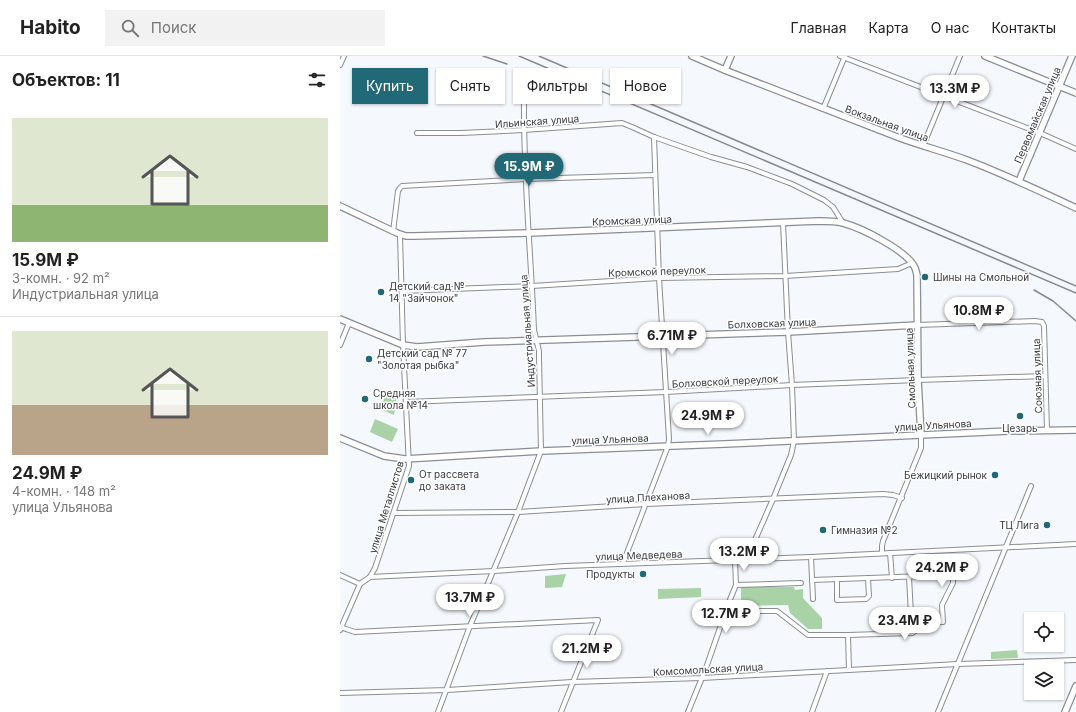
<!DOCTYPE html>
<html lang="ru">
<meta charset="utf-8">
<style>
body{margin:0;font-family:Inter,sans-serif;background:#f2f2f2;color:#222;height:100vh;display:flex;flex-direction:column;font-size:15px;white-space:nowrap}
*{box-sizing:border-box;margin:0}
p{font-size:13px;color:#767676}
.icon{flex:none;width:22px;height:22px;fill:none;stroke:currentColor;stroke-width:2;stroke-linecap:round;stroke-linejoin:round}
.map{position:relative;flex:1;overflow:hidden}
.panel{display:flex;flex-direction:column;background:#fff;width:340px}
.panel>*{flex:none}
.guide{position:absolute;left:12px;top:12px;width:380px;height:36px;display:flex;gap:8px}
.fabs{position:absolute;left:684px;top:556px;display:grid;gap:8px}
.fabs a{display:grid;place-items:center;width:40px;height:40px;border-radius:0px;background:#fff;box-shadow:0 1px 3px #0004;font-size:20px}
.price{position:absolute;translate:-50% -34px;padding:0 9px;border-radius:14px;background:#fff;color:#222;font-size:13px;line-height:26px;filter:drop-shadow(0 1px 2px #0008)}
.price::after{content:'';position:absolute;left:50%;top:24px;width:12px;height:9px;margin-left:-6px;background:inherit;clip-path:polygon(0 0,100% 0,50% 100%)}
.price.current{background:#226977;color:#fff}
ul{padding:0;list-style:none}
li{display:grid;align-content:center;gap:8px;height:212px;padding:0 12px}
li+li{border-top:1px solid #e0e0e0}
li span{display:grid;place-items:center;height:124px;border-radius:0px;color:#555}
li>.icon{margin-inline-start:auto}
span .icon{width:72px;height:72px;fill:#fffc;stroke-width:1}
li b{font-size:17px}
h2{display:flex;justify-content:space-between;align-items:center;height:48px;padding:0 12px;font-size:17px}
.tag{padding:0 14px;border-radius:0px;background:#fff;box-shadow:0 1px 3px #0004;font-size:14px;line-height:36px}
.tag.current{background:#226977;color:#fff}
header{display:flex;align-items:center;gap:24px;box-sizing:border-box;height:56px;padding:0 20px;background:#fff;border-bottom:1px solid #e0e0e0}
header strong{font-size:19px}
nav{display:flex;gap:22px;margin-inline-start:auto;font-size:14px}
.search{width:280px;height:36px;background:#f2f2f2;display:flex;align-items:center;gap:10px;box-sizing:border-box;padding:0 14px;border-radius:0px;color:#767676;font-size:15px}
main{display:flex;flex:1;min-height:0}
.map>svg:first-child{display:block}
.green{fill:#a9d2a6}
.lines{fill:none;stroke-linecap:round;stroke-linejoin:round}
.street-casing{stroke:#888e96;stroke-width:6}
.secondary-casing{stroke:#888e96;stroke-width:8}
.street{stroke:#fff;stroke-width:4}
.secondary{stroke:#fff;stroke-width:5.5}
.rail{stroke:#85898d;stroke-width:1.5}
.poi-dot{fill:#226977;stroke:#fff;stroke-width:1.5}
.labels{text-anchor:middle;stroke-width:3;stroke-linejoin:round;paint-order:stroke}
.street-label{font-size:10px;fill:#373a3d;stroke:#fff}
.poi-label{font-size:10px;fill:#373a3d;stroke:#fff;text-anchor:start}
</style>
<header>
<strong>Habito</strong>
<div class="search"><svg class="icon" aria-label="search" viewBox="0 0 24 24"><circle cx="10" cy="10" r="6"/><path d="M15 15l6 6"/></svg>Поиск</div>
<nav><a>Главная</a><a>Карта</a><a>О нас</a><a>Контакты</a></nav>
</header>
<main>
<section class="panel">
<h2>Объектов: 11<svg class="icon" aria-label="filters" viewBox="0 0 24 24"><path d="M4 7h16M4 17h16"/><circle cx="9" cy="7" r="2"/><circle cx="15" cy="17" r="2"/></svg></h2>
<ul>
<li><span style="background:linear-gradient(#dfe7d0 70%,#8fb573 0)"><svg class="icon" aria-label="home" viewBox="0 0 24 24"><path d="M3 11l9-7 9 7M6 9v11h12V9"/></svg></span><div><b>15.9M ₽</b><p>3-комн. · 92 m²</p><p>Индустриальная улица</p></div></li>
<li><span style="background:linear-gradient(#dfe7d0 60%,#b9a48a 0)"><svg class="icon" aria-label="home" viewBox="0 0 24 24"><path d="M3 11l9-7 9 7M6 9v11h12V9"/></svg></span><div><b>24.9M ₽</b><p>4-комн. · 148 m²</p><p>улица Ульянова</p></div></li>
</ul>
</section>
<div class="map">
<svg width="736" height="656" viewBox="0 0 736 656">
<rect width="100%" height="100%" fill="#f5f9fe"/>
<g class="green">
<path d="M47,336L57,339L54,359L40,353Z"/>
<path d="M35,363L58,373L52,386L30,376Z"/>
<path d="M226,518L222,531L205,532V520Z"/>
<path d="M401,531H454L455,534L463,533V542L482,562V573H468L450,557L448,549L401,550Z"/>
<path d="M361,532V541L318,543V533Z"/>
<path d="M677,594L678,602L651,603V596Z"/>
</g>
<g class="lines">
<defs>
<g id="street">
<path d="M500,0L700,77L736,93"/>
<path d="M0,9L4,0"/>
<path d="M483,53L505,0"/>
<path d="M77,77H121L184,74L282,67L292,71L314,81L371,101L407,111L452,128L484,144L493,151L503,167"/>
<path d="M583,90L620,0"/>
<path d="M53,176L58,135L60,132L62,130L186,123L315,119"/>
<path d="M62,235L192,230L319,222L445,220L558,213L572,207"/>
<path d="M577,269L695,265L702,266L704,270L707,374"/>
<path d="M0,289L9,267"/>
<path d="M66,346L326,336L452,329L578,324L705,320"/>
<path d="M54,457L178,456L306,448L543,438L553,439L562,442"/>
<path d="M542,497V490L543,485L581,392V379"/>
<path d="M550,497L552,522"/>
<path d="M471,501L473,543"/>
<path d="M412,503L411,493L433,443L451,399L454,385L452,329L448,276L443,167"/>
<path d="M283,507L328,390L329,383L319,222L314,81"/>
<path d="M0,519L20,528"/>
<path d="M30,521L154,515L225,510L471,501L736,488"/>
<path d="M497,523V544L526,543L529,540L528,523"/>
<path d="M472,524L613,519V527L602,549L603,566H590L572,577"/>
<path d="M396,529L461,527"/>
<path d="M386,554L390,555H437L468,579H508"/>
<path d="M0,571L15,576L258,564L221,656"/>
<path d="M0,574L20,528L30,521L35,512L69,410L63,289L60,179"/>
<path d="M509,614L508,579L572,577L569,521"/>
<path d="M0,637L107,634L232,626L362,622L618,608L736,604"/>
<path d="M98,656L130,570L178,456L201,395L199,301V295L194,274C191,197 183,119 184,42"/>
<path d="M348,656L366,612L389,546L396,529L395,504"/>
<path d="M472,656L487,615"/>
<path d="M598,656L691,430"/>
</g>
<g id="secondary">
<path d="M352,0L387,15L560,82C582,90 605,96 627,104C664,118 700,135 736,152"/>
<path d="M645,0L736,37"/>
<path d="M385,14L391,0"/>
<path d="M679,125L732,0"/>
<path d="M0,150L57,177L66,180H74L189,177L479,165C487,165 495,165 503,167C522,172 565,194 574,210C576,213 576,216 577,219L578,324L581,379"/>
<path d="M0,263L63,289L77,291L144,286L448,276L577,269"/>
<path d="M0,382L44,400L65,403L201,395L385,388L669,375L736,374"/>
<path d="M725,656L736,630"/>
</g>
</defs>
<use href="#street" class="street-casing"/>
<use href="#secondary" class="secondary-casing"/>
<use href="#street" class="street"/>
<use href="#secondary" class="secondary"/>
<g class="rail">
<path d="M143,0L167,8"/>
<path d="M179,0L736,237"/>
<path d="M199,0L736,230"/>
<path d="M694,234L713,245L736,265"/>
</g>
</g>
<g class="poi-dot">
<circle cx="585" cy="221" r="4"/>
<circle cx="41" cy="236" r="4"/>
<circle cx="29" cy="303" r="4"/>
<circle cx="25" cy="343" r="4"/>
<circle cx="680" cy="360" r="4"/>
<circle cx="655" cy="419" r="4"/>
<circle cx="71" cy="424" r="4"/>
<circle cx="707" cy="469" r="4"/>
<circle cx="483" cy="474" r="4"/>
<circle cx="303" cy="518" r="4"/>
</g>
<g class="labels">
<g class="street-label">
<text transform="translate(697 59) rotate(-67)" y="4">Первомайская улица</text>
<text transform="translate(197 65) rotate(-4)" y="4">Ильинская улица</text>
<text transform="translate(547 67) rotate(20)" y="4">Вокзальная улица</text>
<text transform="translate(292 164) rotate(-2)" y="4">Кромская улица</text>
<text transform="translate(317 215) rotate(-2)" y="4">Кромской переулок</text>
<text transform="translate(432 267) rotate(-2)" y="4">Болховская улица</text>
<text transform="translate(187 275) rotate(-94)" y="4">Индустриальная улица</text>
<text transform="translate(570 312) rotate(-92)" y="4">Смольная улица</text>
<text transform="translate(697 320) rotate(-92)" y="4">Союзная улица</text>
<text transform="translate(385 325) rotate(-3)" y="4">Болховской переулок</text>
<text transform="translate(593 369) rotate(-3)" y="4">улица Ульянова</text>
<text transform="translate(270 383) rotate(-2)" y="4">улица Ульянова</text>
<text transform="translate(308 441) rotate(-3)" y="4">улица Плеханова</text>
<text transform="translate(46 451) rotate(-73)" y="4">улица Металлистов</text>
<text transform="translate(299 499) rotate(-2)" y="4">улица Медведева</text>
<text transform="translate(368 613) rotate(-3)" y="4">Комсомольская улица</text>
</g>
<g class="poi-label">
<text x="593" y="225">Шины на Смольной</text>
<text x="49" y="234">Детский сад №<tspan x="49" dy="12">14 "Зайчонок"</tspan></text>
<text x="37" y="301">Детский сад № 77<tspan x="37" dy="12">"Золотая рыбка"</tspan></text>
<text x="33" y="341">Средняя<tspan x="33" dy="12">школа №14</tspan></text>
<text x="680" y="376" text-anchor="middle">Цезарь</text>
<text x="79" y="422">От рассвета<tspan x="79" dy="12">до заката</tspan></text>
<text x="647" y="423" text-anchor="end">Бежицкий рынок</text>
<text x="699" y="473" text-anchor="end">ТЦ Лига</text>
<text x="491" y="478">Гимназия №2</text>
<text x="295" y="522" text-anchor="end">Продукты</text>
</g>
</g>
</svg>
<div class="fabs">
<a><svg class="icon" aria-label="locate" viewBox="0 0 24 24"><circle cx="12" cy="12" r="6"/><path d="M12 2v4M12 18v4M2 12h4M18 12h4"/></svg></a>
<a><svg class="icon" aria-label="layers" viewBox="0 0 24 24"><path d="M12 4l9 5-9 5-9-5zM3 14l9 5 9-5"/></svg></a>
</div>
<b class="price" style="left:615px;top:53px">13.3M ₽</b>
<b class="price current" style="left:189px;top:131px">15.9M ₽</b>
<b class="price" style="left:639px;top:275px">10.8M ₽</b>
<b class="price" style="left:332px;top:300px">6.71M ₽</b>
<b class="price" style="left:368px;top:380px">24.9M ₽</b>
<b class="price" style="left:404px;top:516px">13.2M ₽</b>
<b class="price" style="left:602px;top:532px">24.2M ₽</b>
<b class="price" style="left:130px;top:562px">13.7M ₽</b>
<b class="price" style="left:386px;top:578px">12.7M ₽</b>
<b class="price" style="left:565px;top:585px">23.4M ₽</b>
<b class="price" style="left:247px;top:613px">21.2M ₽</b>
<div class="guide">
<a class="tag current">Купить</a>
<a class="tag">Снять</a>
<a class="tag">Фильтры</a>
<a class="tag">Новое</a>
</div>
</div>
</main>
